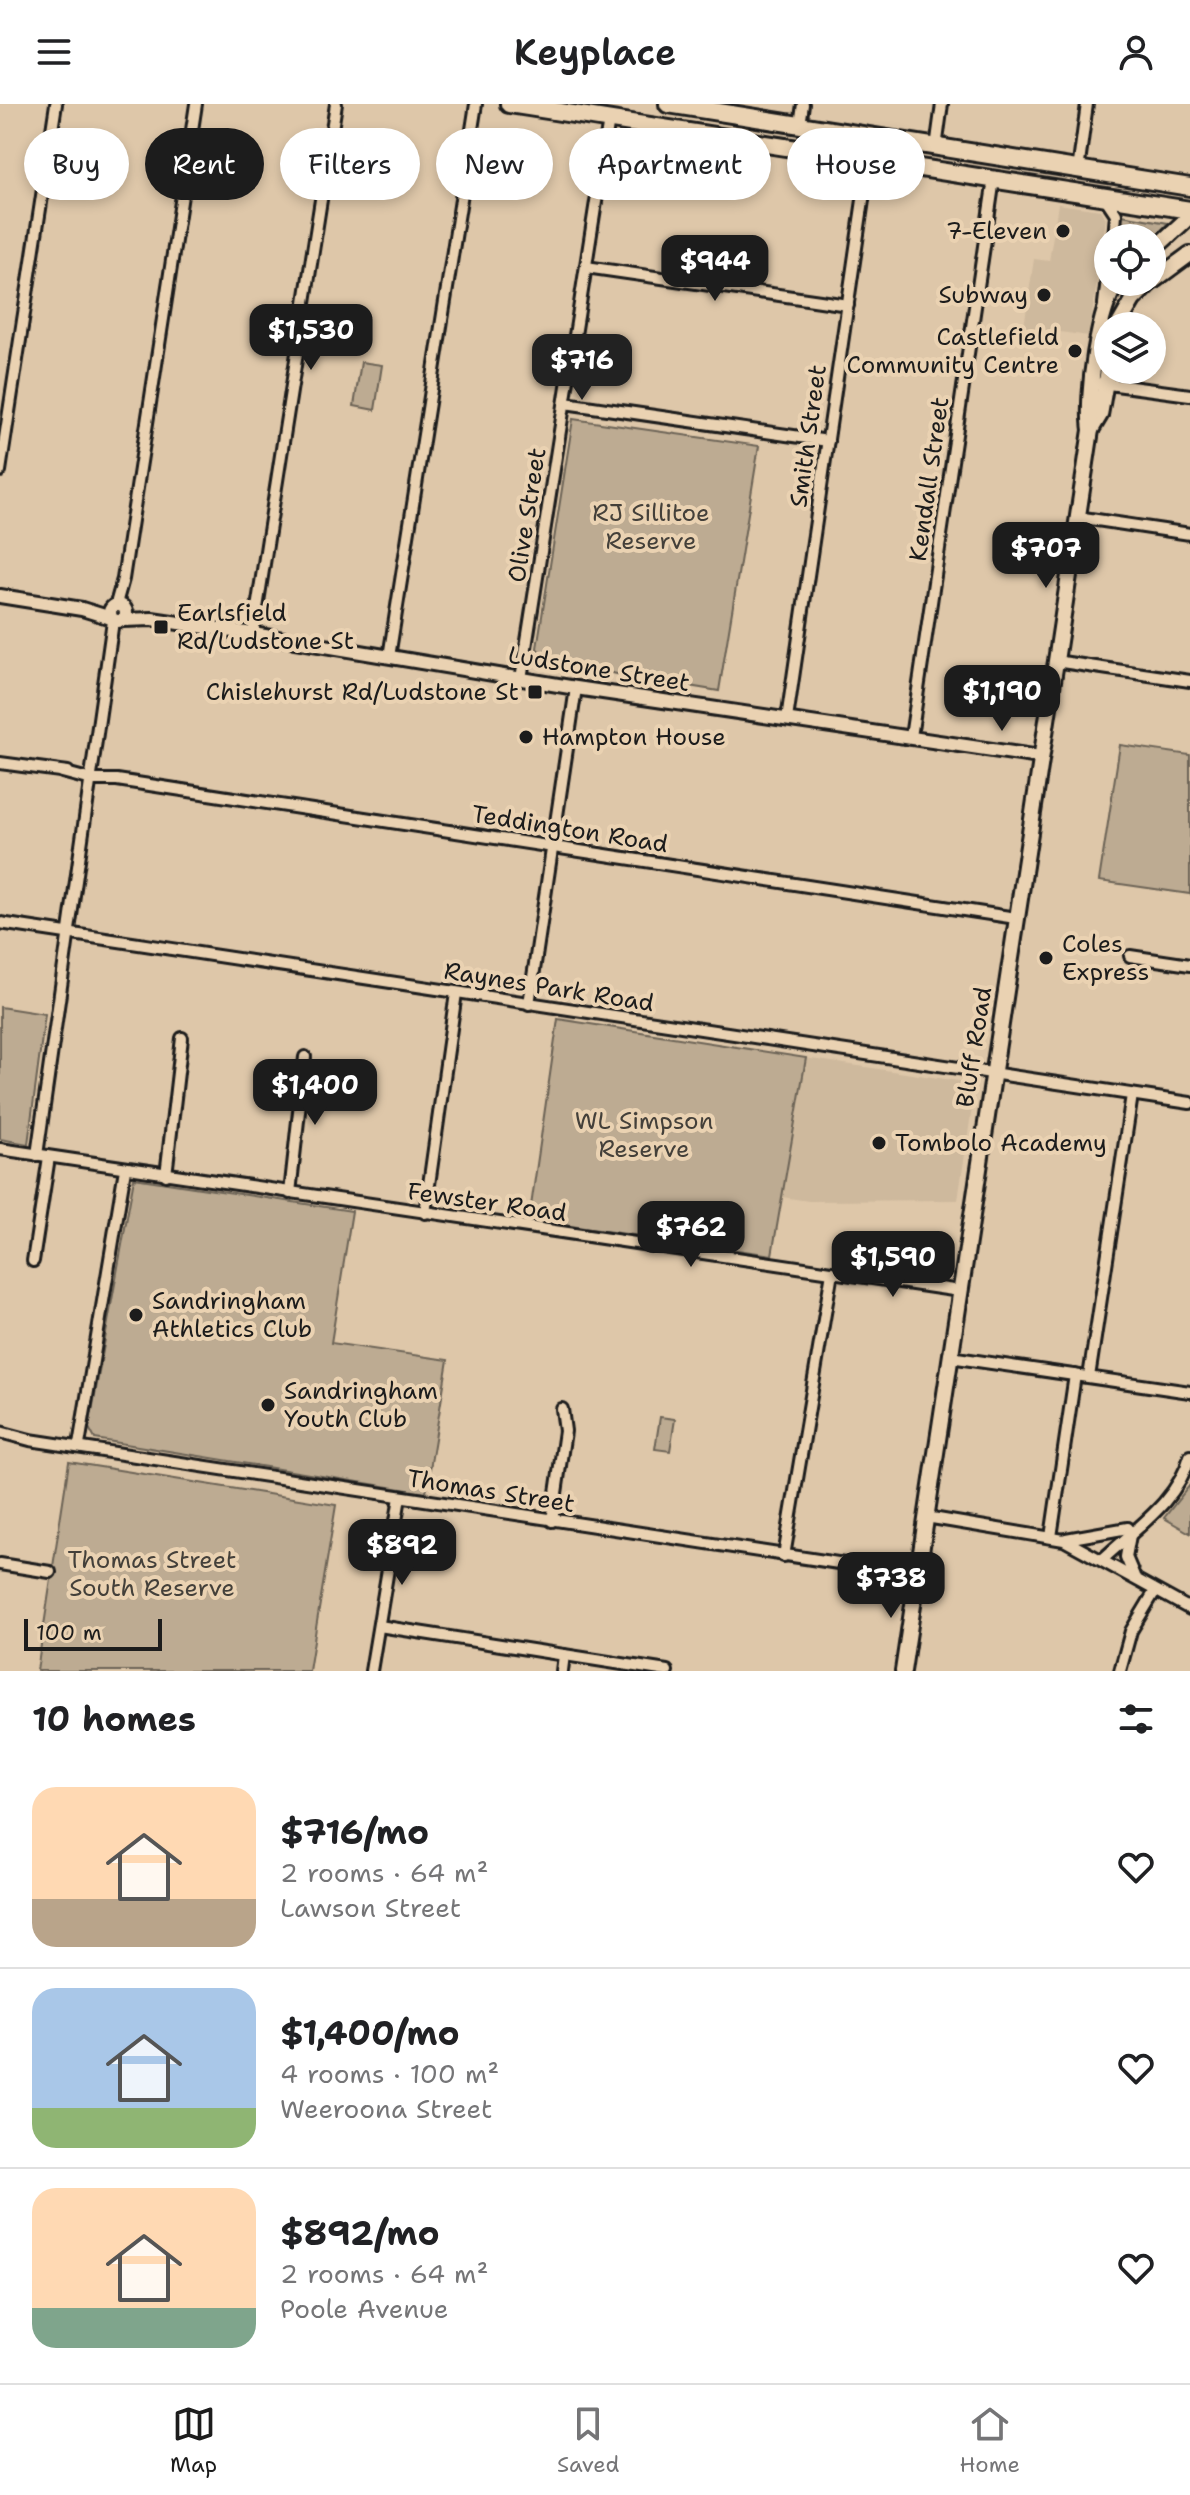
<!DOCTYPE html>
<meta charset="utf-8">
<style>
body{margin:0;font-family:"Shantell Sans",sans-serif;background:#f6f6f6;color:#202124;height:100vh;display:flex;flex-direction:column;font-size:30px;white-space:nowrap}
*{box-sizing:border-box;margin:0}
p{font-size:26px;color:#757577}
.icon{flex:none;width:44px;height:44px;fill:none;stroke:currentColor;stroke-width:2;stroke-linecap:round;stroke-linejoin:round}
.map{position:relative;height:1567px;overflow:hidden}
.drawer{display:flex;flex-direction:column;background:#fff;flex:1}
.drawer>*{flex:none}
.hud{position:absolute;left:24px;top:24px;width:1142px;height:72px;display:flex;gap:16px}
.buttons{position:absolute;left:1094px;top:120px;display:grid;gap:16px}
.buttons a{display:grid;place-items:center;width:72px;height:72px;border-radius:50%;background:#fff;box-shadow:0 4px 12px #0003;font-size:40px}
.scale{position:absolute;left:24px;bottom:20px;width:138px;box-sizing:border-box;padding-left:8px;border:4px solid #1c1c1c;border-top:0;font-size:22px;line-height:28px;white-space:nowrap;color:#1c1c1c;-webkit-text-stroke:6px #ead2b2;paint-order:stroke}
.price{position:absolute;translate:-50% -68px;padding:0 18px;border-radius:16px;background:#1c1c1c;color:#fff;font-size:26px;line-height:52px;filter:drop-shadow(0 2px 4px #0008)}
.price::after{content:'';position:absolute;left:50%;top:48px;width:24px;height:18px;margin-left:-12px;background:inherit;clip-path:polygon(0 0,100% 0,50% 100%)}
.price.selected{background:#222;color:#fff}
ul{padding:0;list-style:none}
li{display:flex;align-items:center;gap:24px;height:200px;padding:0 32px}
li+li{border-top:2px solid #e0e0e0}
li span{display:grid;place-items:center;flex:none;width:224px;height:160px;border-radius:24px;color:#555}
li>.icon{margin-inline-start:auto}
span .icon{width:96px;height:96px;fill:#fffc;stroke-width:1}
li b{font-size:34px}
h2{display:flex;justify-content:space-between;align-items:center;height:96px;padding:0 32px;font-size:34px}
.tag{padding:0 28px;border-radius:36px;background:#fff;box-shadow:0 4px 12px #0003;font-size:28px;line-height:72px}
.tag.selected{background:#1c1c1c;color:#fff}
header{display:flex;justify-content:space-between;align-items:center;height:104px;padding:0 32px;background:#fff;font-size:36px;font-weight:600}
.tabs{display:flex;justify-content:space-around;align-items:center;height:112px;border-top:2px solid #e0e0e0;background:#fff;font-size:22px;color:#757577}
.tabs a{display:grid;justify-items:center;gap:4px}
.tabs .selected{color:#1c1c1c}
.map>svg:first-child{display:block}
.built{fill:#ceb99d}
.green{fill:#bdab92;stroke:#6c6457;stroke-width:2}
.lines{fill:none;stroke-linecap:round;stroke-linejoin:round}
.minor-casing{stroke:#1c1c1c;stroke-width:16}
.tertiary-casing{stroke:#1c1c1c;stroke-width:18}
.secondary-casing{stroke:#1c1c1c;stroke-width:20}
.primary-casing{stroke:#1c1c1c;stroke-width:22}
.minor{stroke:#ead2b2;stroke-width:10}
.tertiary{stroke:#ead2b2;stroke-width:12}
.secondary{stroke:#ead2b2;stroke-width:14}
.primary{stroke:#ead2b2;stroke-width:16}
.poi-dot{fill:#1c1c1c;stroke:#ead2b2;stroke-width:3}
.labels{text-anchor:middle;stroke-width:8;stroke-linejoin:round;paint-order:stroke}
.poi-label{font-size:24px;fill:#1c1c1c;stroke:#ead2b2;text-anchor:start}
.street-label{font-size:24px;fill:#1c1c1c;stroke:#ead2b2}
.park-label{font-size:24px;fill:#44403a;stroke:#ead2b2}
</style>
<header><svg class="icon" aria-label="menu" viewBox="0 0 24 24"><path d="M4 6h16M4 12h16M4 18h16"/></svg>Keyplace<svg class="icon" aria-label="person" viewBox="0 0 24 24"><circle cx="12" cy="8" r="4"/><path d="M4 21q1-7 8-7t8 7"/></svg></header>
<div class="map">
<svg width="1190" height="1567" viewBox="0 0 1190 1567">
<rect width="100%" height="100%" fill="#dec7a9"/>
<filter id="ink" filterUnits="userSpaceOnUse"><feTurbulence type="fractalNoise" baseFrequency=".0125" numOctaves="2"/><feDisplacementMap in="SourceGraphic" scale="16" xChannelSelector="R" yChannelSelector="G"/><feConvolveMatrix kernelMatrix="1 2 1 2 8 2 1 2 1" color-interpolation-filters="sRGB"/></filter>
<g filter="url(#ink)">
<g class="built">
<path d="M1058,100L1100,106L1106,114L1089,232L1024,223L1034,155L1049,157Z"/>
<path d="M805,954L972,979L975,984L958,1096L809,1097L782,1093Z"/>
</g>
<g class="green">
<path d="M1122,111L1168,119L1152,136L1119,134Z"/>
<path d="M361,258L382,261L375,306L354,302Z"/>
<path d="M573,315L759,342L719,587L546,558L537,544Z"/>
<path d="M1120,641L1190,651V790L1099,777Z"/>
<path d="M0,903L45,910L28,1040L0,1035Z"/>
<path d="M558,915L806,954L772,1151L529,1116Z"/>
<path d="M134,1074L352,1107L331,1239L448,1256L426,1389L95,1335L89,1324Z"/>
<path d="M660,1313L675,1315L670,1347L655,1345Z"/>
<path d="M69,1358L336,1401L309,1567H37Z"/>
<path d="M1190,1381V1429L1164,1414Z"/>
</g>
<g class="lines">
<defs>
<g id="minor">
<path d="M800,21L803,0"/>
<path d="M936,44L942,0"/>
<path d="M1078,67L1087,0"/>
<path d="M1104,92L1116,110L1114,134"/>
<path d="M586,163L848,201"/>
<path d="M1104,200L1108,166"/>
<path d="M1101,279L1190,291"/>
<path d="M565,299L828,337"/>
<path d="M0,367L56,0"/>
<path d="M1077,413L1190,430"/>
<path d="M116,500L123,475L196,0"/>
<path d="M253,530L336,0"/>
<path d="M389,553L476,0"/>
<path d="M1055,557L1190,577"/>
<path d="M521,575L609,15"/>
<path d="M787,615L869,55"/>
<path d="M911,633L994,75"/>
<path d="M0,659L68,668"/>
<path d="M62,668L92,676H117L1016,814"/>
<path d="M0,819L1190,999"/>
<path d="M1130,852L1190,861"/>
<path d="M529,900L576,584"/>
<path d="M0,1045L960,1187"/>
<path d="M37,1051L113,517"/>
<path d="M166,1071L182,934"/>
<path d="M290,1089L305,953"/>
<path d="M425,1109L456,889"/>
<path d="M33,1157L49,1053"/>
<path d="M950,1253L1190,1288"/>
<path d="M1089,1273L1132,991"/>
<path d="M0,1328L30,1336L917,1471"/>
<path d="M79,1341L125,1065"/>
<path d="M926,1413L1064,1436L1190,1505"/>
<path d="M552,1417L565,1327L562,1305"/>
<path d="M1130,1431L1126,1453L1134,1472"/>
<path d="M1051,1433L1075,1271"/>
<path d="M1066,1435L1128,1424"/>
<path d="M784,1452L832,1168"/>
<path d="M1103,1455C1136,1424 1178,1397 1190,1352"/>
<path d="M0,1460L50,1468"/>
<path d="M379,1522L667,1567"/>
<path d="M371,1567L400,1393"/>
<path d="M562,1567L564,1551"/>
<path d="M1120,1567L1131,1527L1155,1487"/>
</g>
<g id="tertiary">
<path d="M0,492L82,505L111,514"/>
<circle cx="118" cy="509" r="8"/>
<path d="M123,516L152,515L253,530L576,584L1040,653"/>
</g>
<g id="secondary">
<path d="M1152,147L1190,112"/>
<path d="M1152,178L1190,150"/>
<path d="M1118,222L1133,196L1151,178"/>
<path d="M1091,326L1100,311L1108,266"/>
<path d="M903,1567L1091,326C1086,293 1098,204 1118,178"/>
</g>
<g id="primary">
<path d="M509,0L1190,106"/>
<path d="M668,0L1190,83"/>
</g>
</defs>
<use href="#minor" class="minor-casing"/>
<use href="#tertiary" class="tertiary-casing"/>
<use href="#secondary" class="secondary-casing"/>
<use href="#primary" class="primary-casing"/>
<use href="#minor" class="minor"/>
<use href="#tertiary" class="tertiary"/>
<use href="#secondary" class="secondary"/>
<use href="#primary" class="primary"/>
</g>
</g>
<g class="poi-dot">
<circle cx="1063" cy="127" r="8"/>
<circle cx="1044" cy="191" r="8"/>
<circle cx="1075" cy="247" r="8"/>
<rect x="153" y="515" width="16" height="16" rx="4"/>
<rect x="527" y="580" width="16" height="16" rx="4"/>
<circle cx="526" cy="633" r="8"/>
<circle cx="1046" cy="854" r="8"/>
<circle cx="879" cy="1039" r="8"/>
<circle cx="136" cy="1211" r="8"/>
<circle cx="268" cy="1301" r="8"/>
</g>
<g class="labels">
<g class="poi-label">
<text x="1047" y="135" text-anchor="end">7-Eleven</text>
<text x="1028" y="199" text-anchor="end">Subway</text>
<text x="1059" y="241" text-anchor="end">Castlefield<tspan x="1059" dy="28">Community Centre</tspan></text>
<text x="177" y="517">Earlsfield<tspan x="177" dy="28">Rd/Ludstone St</tspan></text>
<text x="519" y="596" text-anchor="end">Chislehurst Rd/Ludstone St</text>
<text x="542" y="641">Hampton House</text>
<text x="1062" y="848">Coles<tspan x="1062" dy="28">Express</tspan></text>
<text x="895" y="1047">Tombolo Academy</text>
<text x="152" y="1205">Sandringham<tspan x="152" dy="28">Athletics Club</tspan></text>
<text x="284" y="1295">Sandringham<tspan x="284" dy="28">Youth Club</tspan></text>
</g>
<g class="street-label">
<text transform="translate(808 332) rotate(-82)" y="8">Smith Street</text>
<text transform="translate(929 375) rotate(-82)" y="8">Kendall Street</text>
<text transform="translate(527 411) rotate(-81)" y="8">Olive Street</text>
<text transform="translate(599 565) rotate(9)" y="8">Ludstone Street</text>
<text transform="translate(570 725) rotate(9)" y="8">Teddington Road</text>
<text transform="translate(549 883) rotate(9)" y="8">Raynes Park Road</text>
<text transform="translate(974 943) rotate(-81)" y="8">Bluff Road</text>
<text transform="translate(487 1098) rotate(8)" y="8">Fewster Road</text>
<text transform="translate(491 1387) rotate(9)" y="8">Thomas Street</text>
</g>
<g class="park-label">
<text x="651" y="417">RJ Sillitoe<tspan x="651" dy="28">Reserve</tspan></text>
<text x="644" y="1025">WL Simpson<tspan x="644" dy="28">Reserve</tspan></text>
<text x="152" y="1464">Thomas Street<tspan x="152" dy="28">South Reserve</tspan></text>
</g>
</g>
</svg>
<div class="buttons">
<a><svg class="icon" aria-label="locate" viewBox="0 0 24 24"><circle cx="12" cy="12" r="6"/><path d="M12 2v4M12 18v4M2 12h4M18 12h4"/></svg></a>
<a><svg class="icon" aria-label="layers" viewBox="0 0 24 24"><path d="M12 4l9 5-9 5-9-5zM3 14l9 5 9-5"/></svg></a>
</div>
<div class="scale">100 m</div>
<b class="price" style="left:715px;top:199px">$944</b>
<b class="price" style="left:311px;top:268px">$1,530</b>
<b class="price selected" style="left:582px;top:298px">$716</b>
<b class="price" style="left:1046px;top:486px">$707</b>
<b class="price" style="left:1002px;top:629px">$1,190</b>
<b class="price" style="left:315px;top:1023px">$1,400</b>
<b class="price" style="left:691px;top:1165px">$762</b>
<b class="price" style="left:893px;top:1195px">$1,590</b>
<b class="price" style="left:402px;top:1483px">$892</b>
<b class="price" style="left:891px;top:1516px">$738</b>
<div class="hud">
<a class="tag">Buy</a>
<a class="tag selected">Rent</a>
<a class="tag">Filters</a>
<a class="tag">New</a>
<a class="tag">Apartment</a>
<a class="tag">House</a>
</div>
</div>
<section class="drawer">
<h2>10 homes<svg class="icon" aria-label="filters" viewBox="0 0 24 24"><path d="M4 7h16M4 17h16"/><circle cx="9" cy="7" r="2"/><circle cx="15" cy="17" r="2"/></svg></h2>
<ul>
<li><span style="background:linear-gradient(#ffd9b3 70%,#b9a48a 0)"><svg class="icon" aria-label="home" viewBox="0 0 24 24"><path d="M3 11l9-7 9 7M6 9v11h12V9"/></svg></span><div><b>$716/mo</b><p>2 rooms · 64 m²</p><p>Lawson Street</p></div><svg class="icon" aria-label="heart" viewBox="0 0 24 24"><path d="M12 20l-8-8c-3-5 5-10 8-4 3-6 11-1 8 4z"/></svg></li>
<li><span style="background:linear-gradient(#a9c7e8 75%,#8fb573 0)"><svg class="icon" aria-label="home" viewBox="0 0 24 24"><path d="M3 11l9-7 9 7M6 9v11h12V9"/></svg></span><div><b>$1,400/mo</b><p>4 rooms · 100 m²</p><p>Weeroona Street</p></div><svg class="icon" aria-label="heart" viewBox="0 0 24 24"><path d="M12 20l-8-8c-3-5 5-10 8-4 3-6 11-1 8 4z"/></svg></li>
<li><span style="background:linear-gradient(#ffd9b3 75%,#7fa58c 0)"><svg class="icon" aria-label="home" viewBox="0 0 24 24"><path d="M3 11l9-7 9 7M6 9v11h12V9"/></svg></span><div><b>$892/mo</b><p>2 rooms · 64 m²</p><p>Poole Avenue</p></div><svg class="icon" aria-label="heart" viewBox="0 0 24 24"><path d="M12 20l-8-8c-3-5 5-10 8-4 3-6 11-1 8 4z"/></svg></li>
</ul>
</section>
<nav class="tabs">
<a class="selected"><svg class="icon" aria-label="map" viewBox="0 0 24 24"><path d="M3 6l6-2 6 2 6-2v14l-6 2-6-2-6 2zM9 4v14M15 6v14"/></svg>Map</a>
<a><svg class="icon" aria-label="saved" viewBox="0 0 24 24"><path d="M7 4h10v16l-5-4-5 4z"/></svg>Saved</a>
<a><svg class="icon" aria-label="home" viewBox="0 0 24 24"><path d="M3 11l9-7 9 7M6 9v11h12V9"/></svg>Home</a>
</nav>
